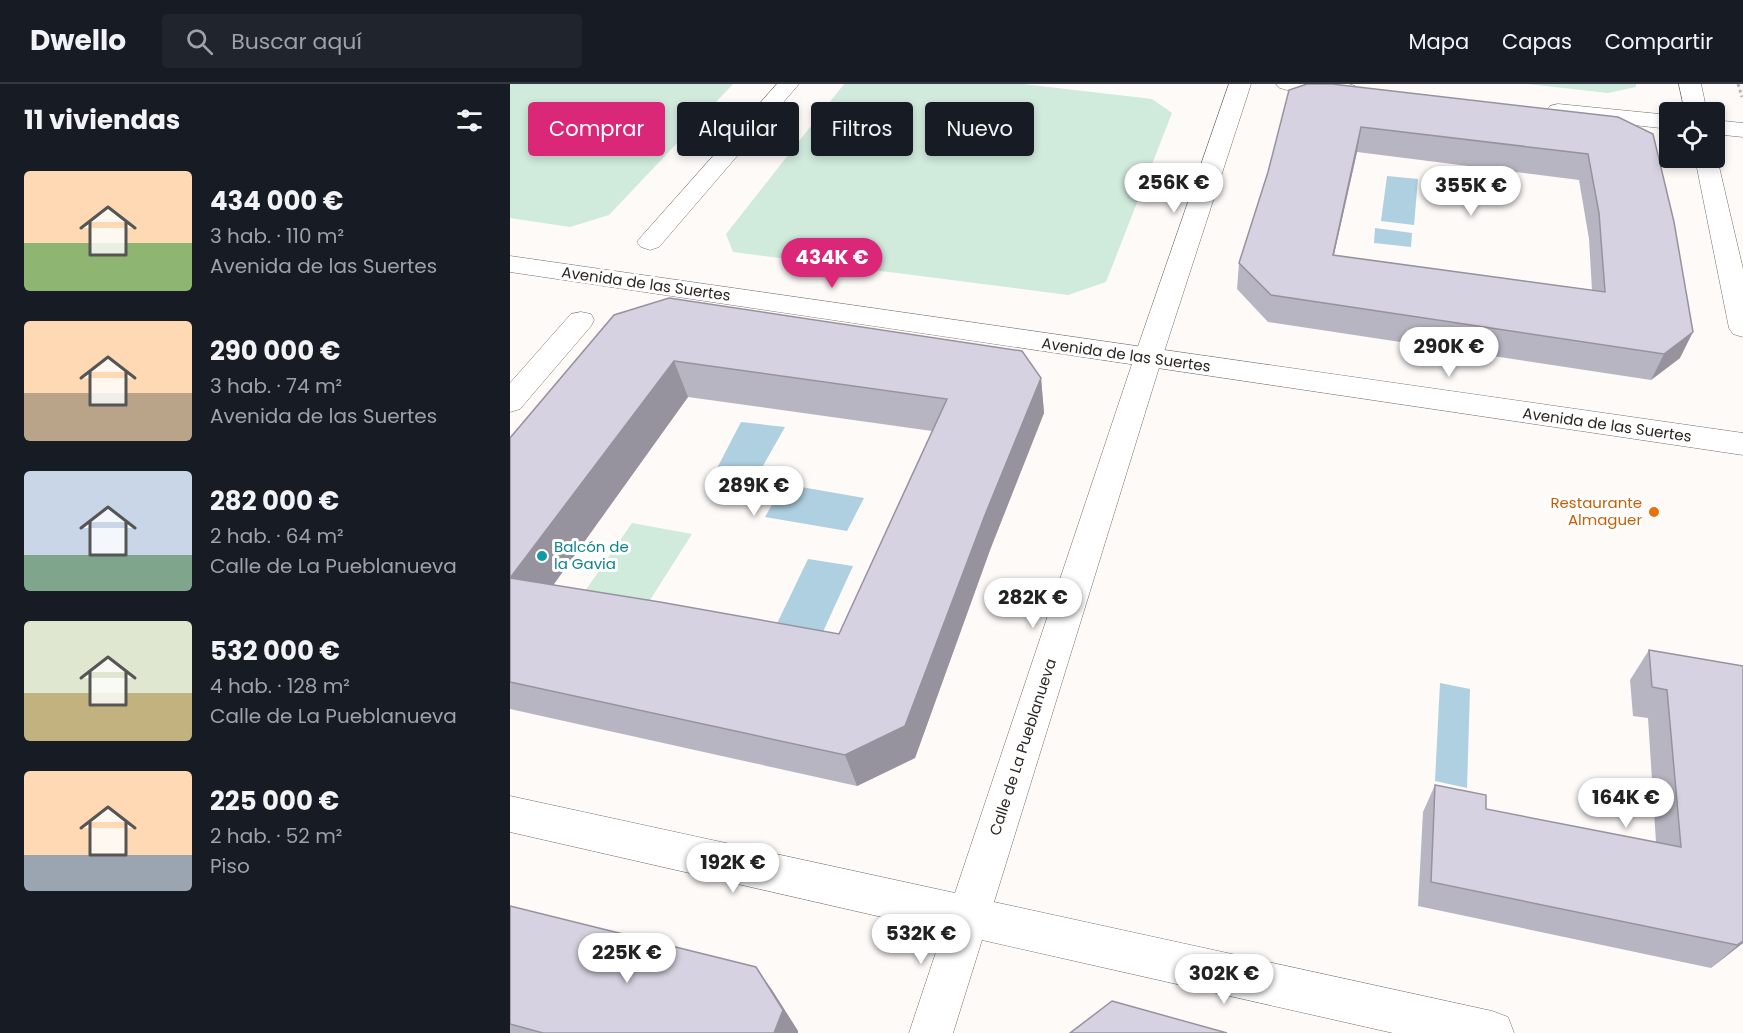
<!DOCTYPE html>
<html lang="es">
<meta charset="utf-8">
<style>
body{margin:0;font-family:Poppins,sans-serif;background:#20242c;color:#f1f3f6;height:100vh;display:flex;flex-direction:column;font-size:22px;white-space:nowrap}
*{box-sizing:border-box;margin:0}
p{font-size:20px;color:#9ea1a6}
.icon{flex:none;width:33px;height:33px;fill:none;stroke:currentColor;stroke-width:2;stroke-linecap:round;stroke-linejoin:round}
.map{position:relative;flex:1;overflow:hidden}
.panel{display:flex;flex-direction:column;background:#171b24;width:510px}
.panel>*{flex:none}
.hud{position:absolute;left:18px;top:18px;width:570px;height:54px;display:flex;gap:12px}
.controls{position:absolute;left:1149px;top:18px;display:grid;gap:12px}
.controls a{display:grid;place-items:center;width:66px;height:66px;border-radius:6px;background:#171b24;box-shadow:0 3px 9px #0003;font-size:30px}
.price{position:absolute;translate:-50% -51px;padding:0 14px;border-radius:21px;background:#fff;color:#222;font-size:20px;line-height:39px;filter:drop-shadow(0 2px 3px #0008)}
.price::after{content:'';position:absolute;left:50%;top:36px;width:18px;height:14px;margin-left:-9px;background:inherit;clip-path:polygon(0 0,100% 0,50% 100%)}
.price.current{background:#db2777;color:#fff}
ul{padding:0;list-style:none}
li{display:flex;align-items:center;gap:18px;height:150px;padding:0 24px}
li span{display:grid;place-items:center;flex:none;width:168px;height:120px;border-radius:6px;color:#555}
li>.icon{margin-inline-start:auto}
span .icon{width:72px;height:72px;fill:#fffc;stroke-width:1}
li b{font-size:26px}
h2{display:flex;justify-content:space-between;align-items:center;height:72px;padding:0 24px;font-size:26px}
.pill{padding:0 21px;border-radius:6px;background:#171b24;box-shadow:0 3px 9px #0003;font-size:21px;line-height:54px}
.pill.current{background:#db2777;color:#fff}
header{display:flex;align-items:center;gap:36px;box-sizing:border-box;height:84px;padding:0 30px;background:#171b24;border-bottom:2px solid #363941}
header strong{font-size:28px}
nav{display:flex;gap:33px;margin-inline-start:auto;font-size:21px}
.search{width:420px;height:54px;background:#20242c;display:flex;align-items:center;gap:15px;box-sizing:border-box;padding:0 21px;border-radius:6px;color:#9ea1a6;font-size:22px}
main{display:flex;flex:1;min-height:0}
.map>svg:first-child{display:block}
.green{fill:#d0eadc}
.water{fill:#aed0e0}
.lines{fill:none;stroke-linecap:round;stroke-linejoin:round}
.street-casing{stroke:#796c63;stroke-width:1}
.secondary-casing{stroke:#796c63;stroke-width:1}
.path{stroke:#bbb6b4;stroke-width:3;stroke-dasharray:3 3;stroke-linecap:butt}
.street{fill:#fff;fill-rule:evenodd}
.secondary{fill:#fff;fill-rule:evenodd}
.wall{fill:#b8b5c2;fill-rule:evenodd}
.shaded-wall{fill:#96939e}
.building{fill:#d6d2e1;stroke:#96939e;stroke-width:1.5;fill-rule:evenodd}
.food-dot{fill:#e8710a;stroke:#fff;stroke-width:2}
.culture-dot{fill:#0f9aa8;stroke:#fff;stroke-width:2}
.labels{text-anchor:middle;stroke-width:6;stroke-linejoin:round;paint-order:stroke}
.street-label{font-size:15px;fill:#2d2723;stroke:#fff}
.food-label{font-size:15px;fill:#c56008;stroke:#fff;text-anchor:end}
.culture-label{font-size:15px;fill:#0d838f;stroke:#fff;text-anchor:start}
</style>
<header>
<strong>Dwello</strong>
<div class="search"><svg class="icon" aria-label="search" viewBox="0 0 24 24"><circle cx="10" cy="10" r="6"/><path d="M15 15l6 6"/></svg>Buscar aquí</div>
<nav><a>Mapa</a><a>Capas</a><a>Compartir</a></nav>
</header>
<main>
<section class="panel">
<h2>11 viviendas<svg class="icon" aria-label="filters" viewBox="0 0 24 24"><path d="M4 7h16M4 17h16"/><circle cx="9" cy="7" r="2"/><circle cx="15" cy="17" r="2"/></svg></h2>
<ul>
<li><span style="background:linear-gradient(#ffd9b3 60%,#8fb573 0)"><svg class="icon" aria-label="home" viewBox="0 0 24 24"><path d="M3 11l9-7 9 7M6 9v11h12V9"/></svg></span><div><b>434 000 €</b><p>3 hab. · 110 m²</p><p>Avenida de las Suertes</p></div></li>
<li><span style="background:linear-gradient(#ffd9b3 60%,#b9a48a 0)"><svg class="icon" aria-label="home" viewBox="0 0 24 24"><path d="M3 11l9-7 9 7M6 9v11h12V9"/></svg></span><div><b>290 000 €</b><p>3 hab. · 74 m²</p><p>Avenida de las Suertes</p></div></li>
<li><span style="background:linear-gradient(#c9d6e8 70%,#7fa58c 0)"><svg class="icon" aria-label="home" viewBox="0 0 24 24"><path d="M3 11l9-7 9 7M6 9v11h12V9"/></svg></span><div><b>282 000 €</b><p>2 hab. · 64 m²</p><p>Calle de La Pueblanueva</p></div></li>
<li><span style="background:linear-gradient(#dfe7d0 60%,#c2b280 0)"><svg class="icon" aria-label="home" viewBox="0 0 24 24"><path d="M3 11l9-7 9 7M6 9v11h12V9"/></svg></span><div><b>532 000 €</b><p>4 hab. · 128 m²</p><p>Calle de La Pueblanueva</p></div></li>
<li><span style="background:linear-gradient(#ffd9b3 70%,#9aa5b1 0)"><svg class="icon" aria-label="home" viewBox="0 0 24 24"><path d="M3 11l9-7 9 7M6 9v11h12V9"/></svg></span><div><b>225 000 €</b><p>2 hab. · 52 m²</p><p>Piso</p></div></li>
</ul>
</section>
<div class="map">
<svg width="1233" height="949" viewBox="0 0 1233 949">
<rect width="100%" height="100%" fill="#fefaf8"/>
<g class="green">
<path d="M0,0H223L99,131L60,143L0,134Z"/>
<path d="M334,0H513L642,15L662,29L596,198L558,211L223,168L216,150Z"/>
<path d="M1018,0H1126V3L1098,9Z"/>
<path d="M122,439L182,450L126,538L62,526Z"/>
</g>
<g class="water">
<path d="M877,92L908,95L904,141L871,137Z"/>
<path d="M865,144L902,149L901,163L864,159Z"/>
<path d="M231,338L275,343L246,394L204,390Z"/>
<path d="M274,400L354,414L337,447L255,433Z"/>
<path d="M298,475L343,482L307,561L260,554Z"/>
<path d="M930,599L960,605L957,704L925,697Z"/>
</g>
<g class="lines">
<defs>
<g id="street">
<path d="M267,0H289L149,163L140,166L131,163L127,158L131,153Z"/>
<path d="M719,0H741L652,274L484,818L982,927L998,933L1004,949H883L472,856L443,949H399L433,847L0,748V712L445,809L624,274Z"/>
<path d="M766,0H839L845,2L849,6L845,10L838,12L777,6L770,4Z"/>
<path d="M1169,0H1191L1197,28H1175Z"/>
<path d="M1048,20L1160,31V45L1040,32L1037,27L1040,22Z"/>
<path d="M1204,36L1233,39V53L1204,50Z"/>
<path d="M1204,70L1207,74L1233,185V253L1223,250L1219,244L1185,74H1204Z"/>
<path d="M71,228L81,230L84,236L81,242L10,325L0,328V299L61,230Z"/>
</g>
<path id="secondary" d="M0,172L1233,349V371L0,188Z"/>
</defs>
<use href="#street" class="street-casing"/>
<use href="#secondary" class="secondary-casing"/>
<path class="path" d="M1228,0L1232,13"/>
<use href="#street" class="street"/>
<use href="#secondary" class="secondary"/>
</g>
<g class="wall">
<path d="M779,6L1108,33L1170,274L1141,296L758,238L727,205L729,179L758,88ZM847,68L1069,96L1079,155L1082,206L824,171Z"/>
<path d="M159,214L531,294L534,329L480,466L405,674L347,702L0,625V354ZM178,313L422,347L329,550L43,501Z"/>
<path d="M1139,566L1233,582V859L1201,884L908,822L913,728L925,701L976,725L1146,758L1138,634L1123,632L1120,596Z"/>
<path d="M0,822L246,883L262,906L288,947V949H0Z"/>
</g>
<g class="shaded-wall">
<path d="M851,43L847,68L818,197L823,171Z"/>
<path d="M1183,248L1170,274L1141,296L1154,270Z"/>
<path d="M164,277L178,313L24,528L0,494Z"/>
<path d="M531,294L534,329L480,466L405,674L347,702L335,671L475,431Z"/>
<path d="M1233,857V859L1201,884Z"/>
<path d="M246,883L262,906L288,947V949H264Z"/>
</g>
<g class="building">
<path d="M797,0H822L1108,33L1143,50L1164,138L1183,248L1154,270L761,211L729,179L758,88L779,6ZM851,43L1078,70L1089,129L1095,208L823,171Z"/>
<path d="M159,214L512,267L531,294L475,431L395,642L335,671L0,598V354L104,231ZM164,277L437,315L329,550L150,518L0,494Z"/>
<path d="M1139,566L1233,582V857L1227,861L921,798L925,701L976,711V725L1171,763L1157,606L1142,603Z"/>
<path d="M0,822L246,883L273,926L264,949H33L0,940Z"/>
<path d="M602,917L717,949H560Z"/>
</g>
<circle class="food-dot" cx="1144" cy="428" r="6"/>
<circle class="culture-dot" cx="32" cy="472" r="6"/>
<g class="labels">
<g class="street-label">
<text transform="translate(136 200) rotate(8)" y="5">Avenida de las Suertes</text>
<text transform="translate(616 271) rotate(8)" y="5">Avenida de las Suertes</text>
<text transform="translate(1097 341) rotate(8)" y="5">Avenida de las Suertes</text>
<text transform="translate(513 663) rotate(-72)" y="5">Calle de La Pueblanueva</text>
</g>
<g class="food-label">
<text x="1132" y="424">Restaurante<tspan x="1132" dy="17">Almaguer</tspan></text>
</g>
<g class="culture-label">
<text x="44" y="468">Balcón de<tspan x="44" dy="17">la Gavia</tspan></text>
</g>
</g>
</svg>
<div class="controls">
<a><svg class="icon" aria-label="locate" viewBox="0 0 24 24"><circle cx="12" cy="12" r="6"/><path d="M12 2v4M12 18v4M2 12h4M18 12h4"/></svg></a>
</div>
<b class="price" style="left:664px;top:130px">256K €</b>
<b class="price" style="left:961px;top:133px">355K €</b>
<b class="price current" style="left:322px;top:205px">434K €</b>
<b class="price" style="left:939px;top:294px">290K €</b>
<b class="price" style="left:244px;top:433px">289K €</b>
<b class="price" style="left:523px;top:545px">282K €</b>
<b class="price" style="left:1116px;top:745px">164K €</b>
<b class="price" style="left:223px;top:810px">192K €</b>
<b class="price" style="left:411px;top:881px">532K €</b>
<b class="price" style="left:117px;top:900px">225K €</b>
<b class="price" style="left:714px;top:921px">302K €</b>
<div class="hud">
<a class="pill current">Comprar</a>
<a class="pill">Alquilar</a>
<a class="pill">Filtros</a>
<a class="pill">Nuevo</a>
</div>
</div>
</main>
